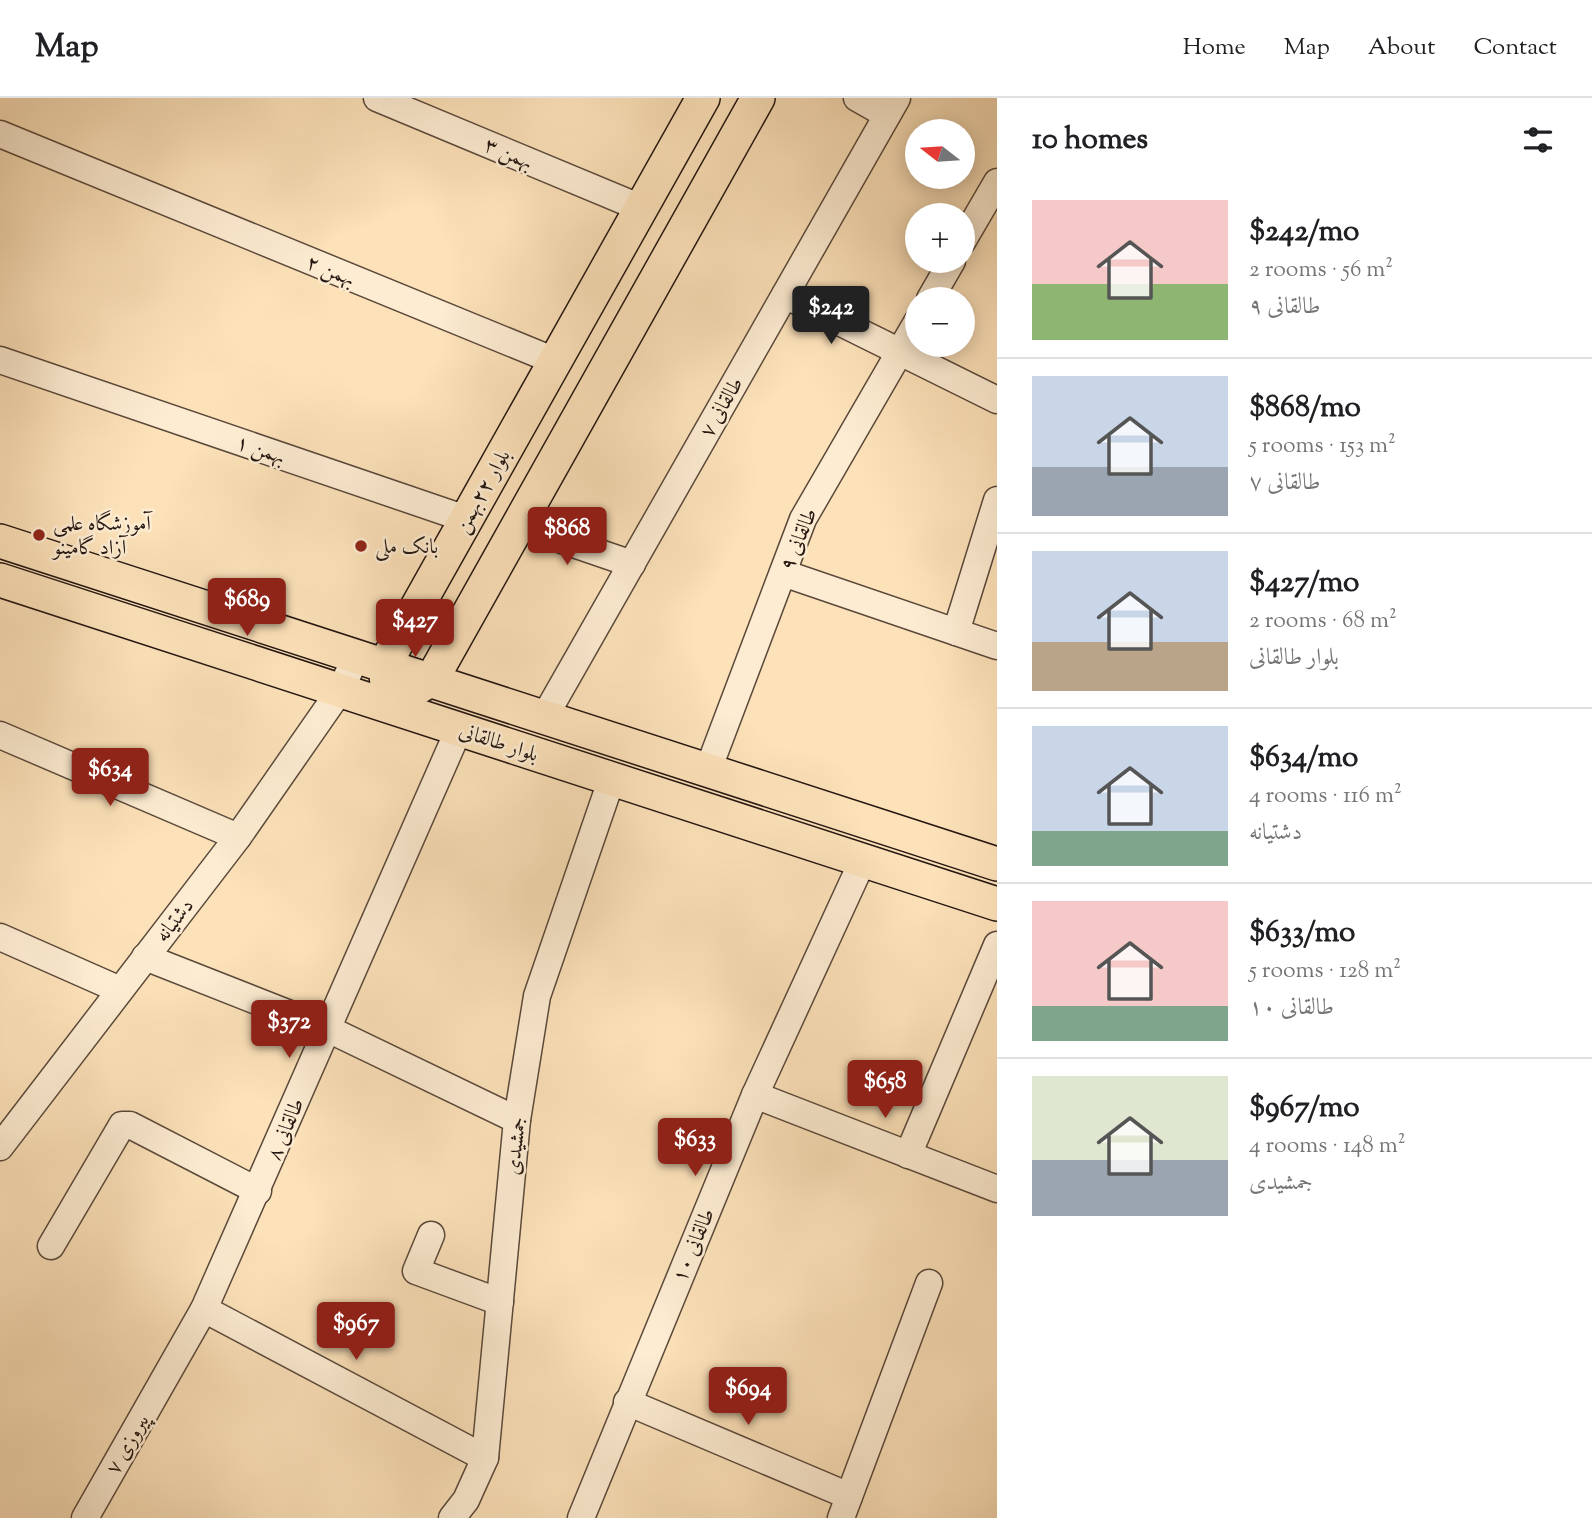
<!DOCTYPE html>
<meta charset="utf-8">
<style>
body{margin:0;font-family:"Sorts Mill Goudy",Amiri,serif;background:#f2f2f2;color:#202124;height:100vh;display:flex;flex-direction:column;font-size:26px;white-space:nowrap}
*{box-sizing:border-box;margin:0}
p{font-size:23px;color:#757577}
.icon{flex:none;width:38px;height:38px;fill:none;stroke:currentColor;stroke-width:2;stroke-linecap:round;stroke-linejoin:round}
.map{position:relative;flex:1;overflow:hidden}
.drawer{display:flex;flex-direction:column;background:#fff;width:595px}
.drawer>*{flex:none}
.needle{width:46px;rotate:287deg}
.buttons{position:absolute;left:905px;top:21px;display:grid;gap:14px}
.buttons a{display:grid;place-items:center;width:70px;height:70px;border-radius:50%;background:#fff;box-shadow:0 4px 18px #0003;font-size:35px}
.price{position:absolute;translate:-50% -60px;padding:0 16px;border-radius:7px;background:#8f2418;color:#fff;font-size:23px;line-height:46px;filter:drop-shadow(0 2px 4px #0008)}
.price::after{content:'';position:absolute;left:50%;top:42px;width:21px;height:16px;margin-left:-10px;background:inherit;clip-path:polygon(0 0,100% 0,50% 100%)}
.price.current{background:#222;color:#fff}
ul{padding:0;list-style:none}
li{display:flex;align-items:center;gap:21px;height:175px;padding:0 35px}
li+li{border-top:2px solid #e0e0e0}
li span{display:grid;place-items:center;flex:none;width:196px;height:140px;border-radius:0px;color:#555}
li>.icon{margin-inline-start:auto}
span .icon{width:84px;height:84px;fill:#fffc;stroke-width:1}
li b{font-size:30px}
h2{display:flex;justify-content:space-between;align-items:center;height:84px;padding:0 35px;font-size:30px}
header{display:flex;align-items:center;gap:42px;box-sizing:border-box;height:98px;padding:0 35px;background:#fff;border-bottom:2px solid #e0e0e0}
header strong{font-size:33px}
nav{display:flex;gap:38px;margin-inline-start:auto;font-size:24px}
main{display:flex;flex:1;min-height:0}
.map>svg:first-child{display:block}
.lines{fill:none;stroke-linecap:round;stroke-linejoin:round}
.minor-casing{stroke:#5a493b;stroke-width:29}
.major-casing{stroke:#241611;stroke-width:36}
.minor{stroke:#fdecd2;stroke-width:26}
.major{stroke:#fce1b9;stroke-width:33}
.poi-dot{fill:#8f2418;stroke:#fdecd2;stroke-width:2.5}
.labels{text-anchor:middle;stroke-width:5;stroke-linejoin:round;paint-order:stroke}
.street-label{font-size:21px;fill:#241611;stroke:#fdecd2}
.poi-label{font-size:21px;fill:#241611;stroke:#fdecd2;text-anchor:start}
</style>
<header>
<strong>Map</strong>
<nav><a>Home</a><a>Map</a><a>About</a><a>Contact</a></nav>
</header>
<main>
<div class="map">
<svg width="997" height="1420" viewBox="0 0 997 1420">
<rect width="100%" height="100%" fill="#fce1b9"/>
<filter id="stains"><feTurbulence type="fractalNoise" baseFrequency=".00286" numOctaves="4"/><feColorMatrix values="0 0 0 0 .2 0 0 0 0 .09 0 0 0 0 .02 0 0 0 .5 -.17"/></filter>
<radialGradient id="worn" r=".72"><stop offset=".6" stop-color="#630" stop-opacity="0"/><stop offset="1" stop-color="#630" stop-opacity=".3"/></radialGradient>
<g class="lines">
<defs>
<g id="minor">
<path d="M377,0L641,110"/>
<path d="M857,0L887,17"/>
<path d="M0,36L555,263"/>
<path d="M962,144L997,84"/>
<path d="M785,197L997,302"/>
<path d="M930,201L952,163"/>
<path d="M0,262L466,421"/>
<path d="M518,427L632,466"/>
<path d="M783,475L997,548"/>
<path d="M956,534L997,402"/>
<path d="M545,618L897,0"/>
<path d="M0,637L238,739"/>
<path d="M708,672L803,421L917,224"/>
<path d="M0,839L120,892"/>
<path d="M145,859L328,931L517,1022"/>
<path d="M755,997L997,1091"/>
<path d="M0,1049L238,739L341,591L357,557"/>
<path d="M908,1057L997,847"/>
<path d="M431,1137L416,1173L500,1204"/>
<path d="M51,1148L122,1027H130L258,1093"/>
<path d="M204,1211L485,1360"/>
<path d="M627,1304L849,1398"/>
<path d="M85,1420L204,1211L459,631"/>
<path d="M452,1420L466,1402L485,1360L517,1022L537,898L612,680"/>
<path d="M581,1420L755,997L863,762"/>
<path d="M841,1420L929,1185"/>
</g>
<g id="major">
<path d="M703,0L385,566L389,607L432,581L758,0"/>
<path d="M0,443L997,766"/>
<path d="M0,482L997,806"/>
</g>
</defs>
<use href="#minor" class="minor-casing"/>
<use href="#major" class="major-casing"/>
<use href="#minor" class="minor"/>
<use href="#major" class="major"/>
</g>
<g class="poi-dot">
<circle cx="39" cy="437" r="7"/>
<circle cx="361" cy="448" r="7"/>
</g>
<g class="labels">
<g class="street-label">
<text transform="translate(509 55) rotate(23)" y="7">بهمن ۳</text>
<text transform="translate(331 172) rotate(22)" y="7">بهمن ۲</text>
<text transform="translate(721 309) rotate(-60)" y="7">طالقانی ۷</text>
<text transform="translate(261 351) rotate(19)" y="7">بهمن ۱</text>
<text transform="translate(482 393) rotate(-61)" y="7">بلوار ۲۲بهمن</text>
<text transform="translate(798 441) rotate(-67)" y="7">طالقانی ۹</text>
<text transform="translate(499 644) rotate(18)" y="7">بلوار طالقانی</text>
<text transform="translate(174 822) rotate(-52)" y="7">دشتیانه</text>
<text transform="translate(285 1031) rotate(-67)" y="7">طالقانی ۸</text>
<text transform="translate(515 1048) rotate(-84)" y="7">جمشیدی</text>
<text transform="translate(693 1147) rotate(-67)" y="7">طالقانی ۱۰</text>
<text transform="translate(127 1346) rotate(-60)" y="7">پیروزی ۷</text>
</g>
<g class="poi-label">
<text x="53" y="432">آموزشگاه علمی<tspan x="53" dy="24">آزاد گامینو</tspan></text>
<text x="375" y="455">بانک ملی</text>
</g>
</g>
<rect width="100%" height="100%" filter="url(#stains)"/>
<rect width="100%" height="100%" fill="url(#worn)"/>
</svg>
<div class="buttons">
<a><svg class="needle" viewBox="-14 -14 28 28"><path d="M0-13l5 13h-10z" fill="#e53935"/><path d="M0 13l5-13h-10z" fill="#757577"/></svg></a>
<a>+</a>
<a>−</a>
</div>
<b class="price current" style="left:831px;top:248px">$242</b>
<b class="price" style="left:567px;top:469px">$868</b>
<b class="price" style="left:247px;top:540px">$689</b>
<b class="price" style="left:415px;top:561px">$427</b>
<b class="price" style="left:110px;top:710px">$634</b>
<b class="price" style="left:289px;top:962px">$372</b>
<b class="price" style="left:885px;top:1022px">$658</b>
<b class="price" style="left:695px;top:1080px">$633</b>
<b class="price" style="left:356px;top:1264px">$967</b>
<b class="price" style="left:748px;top:1329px">$694</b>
</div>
<section class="drawer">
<h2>10 homes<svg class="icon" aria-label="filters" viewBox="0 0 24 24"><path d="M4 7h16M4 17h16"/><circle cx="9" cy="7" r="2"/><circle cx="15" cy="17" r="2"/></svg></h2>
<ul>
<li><span style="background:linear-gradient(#f6c9c9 60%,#8fb573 0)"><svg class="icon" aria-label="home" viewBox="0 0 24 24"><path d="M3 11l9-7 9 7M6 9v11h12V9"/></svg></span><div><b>$242/mo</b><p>2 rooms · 56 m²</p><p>طالقانی ۹</p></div></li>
<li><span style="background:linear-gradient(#c9d6e8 65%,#9aa5b1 0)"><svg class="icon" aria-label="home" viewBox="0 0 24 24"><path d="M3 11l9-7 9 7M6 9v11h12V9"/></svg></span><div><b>$868/mo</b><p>5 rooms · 153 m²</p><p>طالقانی ۷</p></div></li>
<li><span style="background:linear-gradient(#c9d6e8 65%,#b9a48a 0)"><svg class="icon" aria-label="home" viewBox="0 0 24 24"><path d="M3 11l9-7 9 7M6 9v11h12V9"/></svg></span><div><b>$427/mo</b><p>2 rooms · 68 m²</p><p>بلوار طالقانی</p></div></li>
<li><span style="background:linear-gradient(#c9d6e8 75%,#7fa58c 0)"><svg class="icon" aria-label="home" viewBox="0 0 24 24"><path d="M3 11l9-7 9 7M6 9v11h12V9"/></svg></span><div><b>$634/mo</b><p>4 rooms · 116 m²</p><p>دشتیانه</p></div></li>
<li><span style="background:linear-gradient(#f6c9c9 75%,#7fa58c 0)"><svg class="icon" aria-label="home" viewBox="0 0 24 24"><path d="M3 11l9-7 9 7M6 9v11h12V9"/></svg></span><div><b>$633/mo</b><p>5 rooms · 128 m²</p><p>طالقانی ۱۰</p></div></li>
<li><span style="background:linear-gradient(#dfe7d0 60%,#9aa5b1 0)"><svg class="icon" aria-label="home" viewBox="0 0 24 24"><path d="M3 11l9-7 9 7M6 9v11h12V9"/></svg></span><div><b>$967/mo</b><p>4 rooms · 148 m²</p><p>جمشیدی</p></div></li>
</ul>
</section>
</main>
